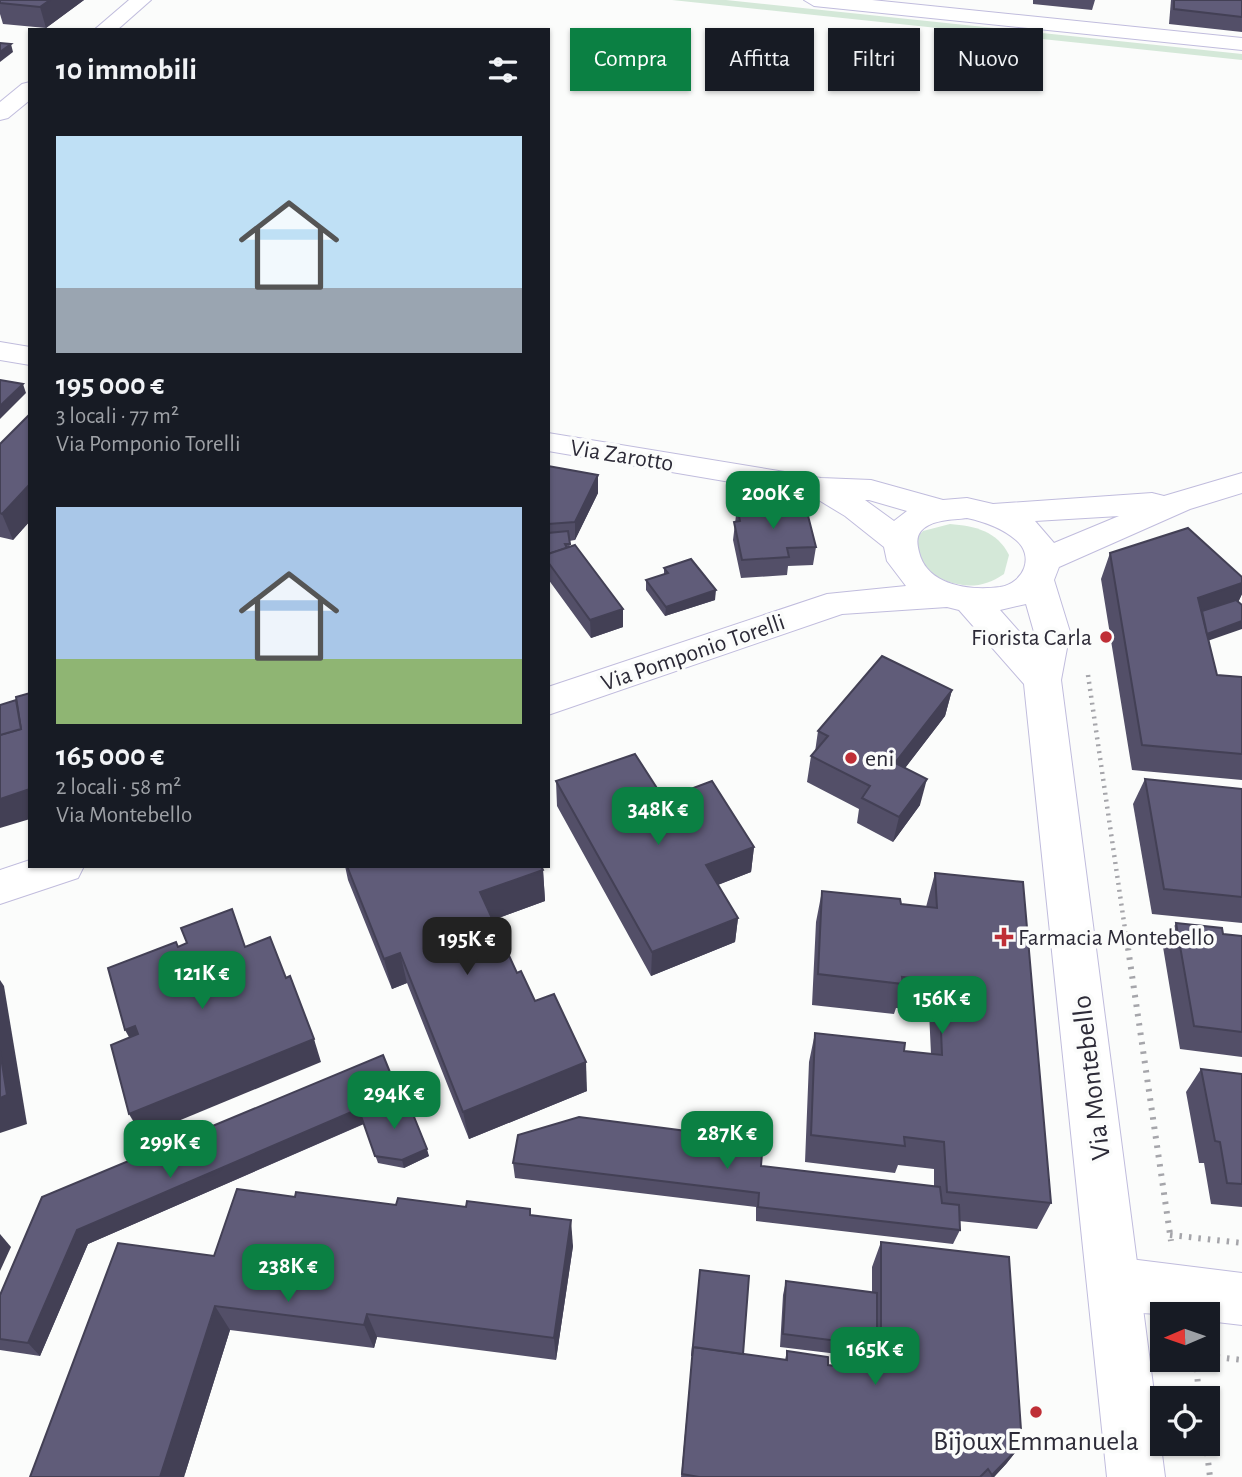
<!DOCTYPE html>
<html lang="it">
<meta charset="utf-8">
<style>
body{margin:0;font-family:"Alegreya Sans",sans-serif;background:#242831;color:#f1f3f6;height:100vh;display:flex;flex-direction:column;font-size:26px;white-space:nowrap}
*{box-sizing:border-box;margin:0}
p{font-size:23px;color:#9ea1a6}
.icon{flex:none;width:38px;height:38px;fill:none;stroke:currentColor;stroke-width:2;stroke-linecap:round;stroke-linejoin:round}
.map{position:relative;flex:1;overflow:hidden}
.side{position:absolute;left:28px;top:28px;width:522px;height:840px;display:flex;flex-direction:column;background:#171b24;border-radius:0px;box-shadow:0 2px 5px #0004}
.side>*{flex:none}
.top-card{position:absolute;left:570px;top:28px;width:565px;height:63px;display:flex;gap:14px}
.needle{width:46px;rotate:268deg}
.buttons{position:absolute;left:1150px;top:1302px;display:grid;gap:14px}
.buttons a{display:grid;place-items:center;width:70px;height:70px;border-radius:0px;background:#171b24;box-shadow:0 2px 5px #0004;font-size:35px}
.price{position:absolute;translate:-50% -60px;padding:0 16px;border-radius:14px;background:#0b8043;color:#fff;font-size:23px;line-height:46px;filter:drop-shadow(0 2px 4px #0008)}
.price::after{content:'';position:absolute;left:50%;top:42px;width:21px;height:16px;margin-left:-10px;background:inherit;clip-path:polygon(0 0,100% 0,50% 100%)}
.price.selected{background:#222;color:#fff}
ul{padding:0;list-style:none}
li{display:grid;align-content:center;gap:14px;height:371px;padding:0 28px}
li span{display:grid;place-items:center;height:217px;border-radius:0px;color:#555}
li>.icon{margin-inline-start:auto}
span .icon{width:126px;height:126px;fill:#fffc;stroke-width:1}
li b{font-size:30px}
h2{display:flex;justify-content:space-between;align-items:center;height:84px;padding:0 28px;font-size:30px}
.chip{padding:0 24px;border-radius:0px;background:#171b24;box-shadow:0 2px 5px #0004;font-size:24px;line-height:63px}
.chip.selected{background:#0b8043;color:#fff}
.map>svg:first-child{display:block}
.green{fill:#d4e8d8}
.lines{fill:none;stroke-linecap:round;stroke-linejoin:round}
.street-casing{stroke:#c0bcdd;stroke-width:2}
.secondary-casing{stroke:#c0bcdd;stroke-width:2}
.path-far1{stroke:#a5a5aa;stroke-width:4.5;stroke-dasharray:2 5;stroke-linecap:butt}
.path{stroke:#a5a5aa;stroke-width:6;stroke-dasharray:2.5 7;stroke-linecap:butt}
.street{fill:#fff;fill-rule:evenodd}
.secondary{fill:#fff;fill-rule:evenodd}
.wall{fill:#534f68}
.shaded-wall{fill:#434055}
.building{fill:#605c79;stroke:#434055;stroke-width:2}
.poi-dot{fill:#bf2f36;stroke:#fbfcfb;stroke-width:2.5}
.labels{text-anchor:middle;stroke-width:7;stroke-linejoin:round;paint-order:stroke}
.street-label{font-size:24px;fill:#2c2a37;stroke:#fbfcfb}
.poi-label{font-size:24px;fill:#2c2a37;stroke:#fbfcfb;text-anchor:start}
.near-street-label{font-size:28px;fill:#2c2a37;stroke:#fbfcfb}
.near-poi-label{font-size:28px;fill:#2c2a37;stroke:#fbfcfb}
</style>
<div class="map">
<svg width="1242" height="1477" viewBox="0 0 1242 1477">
<rect width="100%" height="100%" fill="#fbfcfb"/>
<g class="green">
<path d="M672,0H726L1242,54V60Z"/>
<path d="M950,524C975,526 997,531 1009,555L1004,574C976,594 950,585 923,570L915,540L923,531Z"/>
</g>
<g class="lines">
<defs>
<g id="street">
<path d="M804,0H872L1242,38V50L814,6Z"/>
<path d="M1114,1257L1242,1273V1325L1208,1321V1314C1169,1314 1132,1317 1095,1302L1088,1283L1095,1264Z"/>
</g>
<g id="secondary">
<path d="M129,0H151L117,30H94Z"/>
<path d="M30,82V100L8,118L0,120V102L22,84Z"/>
<path d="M0,342L30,347V365L0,360Z"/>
<path d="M548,433L821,478L871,480L943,500L967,498L993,504L1152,493L1164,496L1242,473V493L1190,509L1059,567L1054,580L1070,632L1061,680L1165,1477H1107L1024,684L959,610L947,607L842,614L548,715V687L827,594L906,586L887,561L884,547L845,516L812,496L548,451ZM865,500H869L907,511L894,521ZM1119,516L1054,543L1035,521ZM967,518C985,522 1002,528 1016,540C1035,556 1024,583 1000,587C971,591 927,586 919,552C917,544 916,537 921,531C932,519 953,520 967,518ZM1026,604L1034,632L1031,645L1000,610Z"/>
<path d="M30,860V866H84L78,878L0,904V870Z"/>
</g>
</defs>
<use href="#street" class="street-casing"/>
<use href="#secondary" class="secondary-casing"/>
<path class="path-far1" d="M1088,675L1128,950"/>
<g class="path">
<path d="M1128,948L1171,1241"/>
<path d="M1170,1235L1242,1243"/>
<path d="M1208,1356L1242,1360"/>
<path d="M1196,1360L1199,1398"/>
<path d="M1206,1444L1210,1477"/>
</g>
<use href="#street" class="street"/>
<use href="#secondary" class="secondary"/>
</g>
<g class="wall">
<path d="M0,0H84L46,28L3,24L0,14Z"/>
<path d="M1033,0H1095L1092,10L1033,4Z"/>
<path d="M1171,0H1242V32L1169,24Z"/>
<path d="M30,414V521L13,540L0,537V444Z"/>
<path d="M548,466L598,475V493L575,540L569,541L570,547L623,627L591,638L548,579Z"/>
<path d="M737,507L816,547L813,565L788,566L787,575L741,578L733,540Z"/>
<path d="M1110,553L1242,594L1238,602L1208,641L1217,675L1242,677V780L1132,770L1101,579Z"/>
<path d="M664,568L715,600L665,616L646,590V580L664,575Z"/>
<path d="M952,690L945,716L905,768L920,805L893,842L857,823L859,809L807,782L811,756L815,752L818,731Z"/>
<path d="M1145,779L1242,789V923L1152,914L1133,804Z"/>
<path d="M556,781L664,799L754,847L751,872L718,885L738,918L735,942L651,976L557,806Z"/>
<path d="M345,866H541L543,870L545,901L493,920L517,973L587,1091L469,1139L407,983L392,989L348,880Z"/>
<path d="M935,873L1051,1203L1037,1229L959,1221L960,1230L953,1244L756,1221V1207L515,1178L513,1163L761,1166L934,1186V1169L898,1165L895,1173L805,1162L809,1062L815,1033L904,1051L931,1054L929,1011L896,1008L894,1014L812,1005L816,922L822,891L901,904L926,907Z"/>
<path d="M1176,923L1223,934L1242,936V1057L1180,1049L1163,947Z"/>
<path d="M1201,1069L1242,1074V1207L1211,1204L1204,1163H1199L1186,1092Z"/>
<path d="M400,1099L429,1156L404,1168L378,1163L364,1124L88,1244L40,1356L0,1350V1295L42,1197Z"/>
<path d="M295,1197L396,1205L530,1209L531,1215L573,1246L556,1360L377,1337L374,1348L230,1330L184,1477L214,1256Z"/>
<path d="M881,1242L1022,1444L1006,1464L994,1477H681L700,1270L743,1354L785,1360L787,1351L828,1365L871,1371V1358L780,1347L783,1295L786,1281L872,1292V1267Z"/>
</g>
<g class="shaded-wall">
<path d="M50,0H84L46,28L40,7Z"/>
<path d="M11,44L13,52L0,62V52Z"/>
<path d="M23,384L26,393L0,419V406Z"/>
<path d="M598,475V493L575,540V522Z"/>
<path d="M30,484V521L13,540L2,514Z"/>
<path d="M1242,583V594L1236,607L1193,622L1198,598Z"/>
<path d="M716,590L715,600L665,616L666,607Z"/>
<path d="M623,609V627L591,638L590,620Z"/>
<path d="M1242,621V629L1193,646L1197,637Z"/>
<path d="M952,690L945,716L889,789L895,763Z"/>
<path d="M927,779L920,805L893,842L899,817Z"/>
<path d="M30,789V819L0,828V799Z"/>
<path d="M754,847L751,872L704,890L706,865Z"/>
<path d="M543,870L545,901L485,923L480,892Z"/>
<path d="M738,918L735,942L651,976L652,952Z"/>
<path d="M400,953L407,983L392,989L384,959Z"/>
<path d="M0,980L4,986L27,1124L0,1133Z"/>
<path d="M135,1026L147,1049L138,1053L125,1030Z"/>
<path d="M314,1039L321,1062L142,1136L129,1114Z"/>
<path d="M586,1062L587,1091L469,1139L463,1112Z"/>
<path d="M398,1092L402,1107L88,1244L40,1356L28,1343L77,1230Z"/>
<path d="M427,1149L429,1156L404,1168L402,1160Z"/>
<path d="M571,1220L573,1246L556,1360L554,1338Z"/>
<path d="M0,1234L11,1247L0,1271Z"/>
<path d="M215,1306L230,1330L184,1477H160Z"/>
<path d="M367,1314L377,1337L374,1348L364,1325Z"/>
<path d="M1022,1444L1006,1464L994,1477H991Z"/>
</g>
<g class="building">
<path d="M0,0H50L40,7L0,3Z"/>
<path d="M1174,0H1242V17L1174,9Z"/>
<path d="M0,43L11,44L0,52Z"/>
<path d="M0,380L23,384L0,406Z"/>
<path d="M30,414V484L2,514L0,513V444Z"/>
<path d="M548,466L598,475L575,522L548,524Z"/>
<path d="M805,504L816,547L787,548L789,557L742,560L734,522L740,521L737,507Z"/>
<path d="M1188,528L1242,577V583L1198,598L1217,675L1242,677V754L1142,745L1110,553Z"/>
<path d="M568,531L570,544H565L567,548L548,554V533Z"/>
<path d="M575,545L623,609L590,620L548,562V554Z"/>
<path d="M691,559L716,590L666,607L646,580L668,573L664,568Z"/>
<path d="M1236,600L1242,605V621L1207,634L1202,611Z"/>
<path d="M882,656L952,690L895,763L927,779L899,817L862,798L870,786L811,756L828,736L818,731Z"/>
<path d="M30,693V789L0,799V735L21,729L16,697Z"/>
<path d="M16,700L21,729L0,735V705Z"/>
<path d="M635,754L664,799L712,781L754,847L706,865L738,918L652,952L556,781Z"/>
<path d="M1145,779L1242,789V897L1164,889Z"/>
<path d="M347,866H541L543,870L480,892L517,973L521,971L535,1001L554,994L586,1062L463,1112L400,953L384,959Z"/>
<path d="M935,873L1023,882L1051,1203L947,1192L944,1142L904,1137L905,1146L811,1135L815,1033L905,1043L904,1051L942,1055L939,981L902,977L903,984L818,974L822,891L900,899L901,904L937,908Z"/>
<path d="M232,909L245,947L270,937L286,978L290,976L314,1039L129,1114L111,1045L138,1034L135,1026L125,1030L108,968L176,942L178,947L187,943L181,928Z"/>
<path d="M1176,923L1222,928L1223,934L1242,936V1032L1194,1026Z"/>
<path d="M0,1051L7,1095L0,1098Z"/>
<path d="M383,1055L398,1092L77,1230L28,1343L0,1339V1295L42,1197Z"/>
<path d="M1201,1069L1242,1074V1184L1227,1183L1220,1142L1215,1141Z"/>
<path d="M406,1097L427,1149L402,1160L375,1156L361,1116Z"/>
<path d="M579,1117L763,1141L761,1166L940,1187L942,1203L959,1205L960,1230L758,1207L759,1193L513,1163L518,1135Z"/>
<path d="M237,1189L295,1197L296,1192L396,1205L398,1198L466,1207L467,1201L530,1209V1215L571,1220L554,1338L367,1314L364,1325L215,1306L160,1477H30L118,1243L214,1256Z"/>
<path d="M881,1242L1009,1257L1022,1444L992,1475L988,1469L980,1477H699L682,1474L693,1347L787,1360V1351L828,1357V1365L881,1372Z"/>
<path d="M700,1270L749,1276L743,1354L693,1347L692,1356Z"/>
<path d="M786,1281L877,1293V1346L783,1334Z"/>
</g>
<g class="poi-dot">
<circle cx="1106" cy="637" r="7"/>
<circle cx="851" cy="758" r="7"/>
<path d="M1000.5 926.5h7v7h7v7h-7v7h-7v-7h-7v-7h7z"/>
<circle cx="1036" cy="1412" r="7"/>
</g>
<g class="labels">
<g class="street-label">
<text transform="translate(622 455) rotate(9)" y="8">Via Zarotto</text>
<text transform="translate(693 652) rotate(-19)" y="8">Via Pomponio Torelli</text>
</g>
<g class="poi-label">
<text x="1092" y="645" text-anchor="end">Fiorista Carla</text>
<text x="865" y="766">eni</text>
<text x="1018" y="945">Farmacia Montebello</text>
</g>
<g class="near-street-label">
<text transform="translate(1090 1078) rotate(-97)" y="10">Via Montebello</text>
</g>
<g class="near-poi-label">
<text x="1036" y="1450">Bijoux Emmanuela</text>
</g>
</g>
</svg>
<div class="buttons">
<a><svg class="needle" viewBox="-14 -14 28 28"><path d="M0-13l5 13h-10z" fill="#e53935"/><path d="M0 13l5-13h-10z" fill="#9ea1a6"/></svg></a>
<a><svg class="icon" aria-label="locate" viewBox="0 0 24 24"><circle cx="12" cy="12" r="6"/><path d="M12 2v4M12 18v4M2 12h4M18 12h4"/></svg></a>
</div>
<b class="price" style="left:773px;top:531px">200K €</b>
<b class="price" style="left:658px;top:847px">348K €</b>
<b class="price selected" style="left:467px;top:977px">195K €</b>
<b class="price" style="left:202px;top:1011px">121K €</b>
<b class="price" style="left:942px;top:1036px">156K €</b>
<b class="price" style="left:394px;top:1131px">294K €</b>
<b class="price" style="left:727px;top:1171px">287K €</b>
<b class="price" style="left:170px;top:1180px">299K €</b>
<b class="price" style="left:288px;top:1304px">238K €</b>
<b class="price" style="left:875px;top:1387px">165K €</b>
<div class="top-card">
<a class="chip selected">Compra</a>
<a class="chip">Affitta</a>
<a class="chip">Filtri</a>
<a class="chip">Nuovo</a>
</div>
<section class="side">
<h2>10 immobili<svg class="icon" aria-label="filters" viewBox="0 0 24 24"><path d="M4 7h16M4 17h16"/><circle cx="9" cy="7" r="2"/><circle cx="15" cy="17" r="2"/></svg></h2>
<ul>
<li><span style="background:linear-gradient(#bfe0f5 70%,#9aa5b1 0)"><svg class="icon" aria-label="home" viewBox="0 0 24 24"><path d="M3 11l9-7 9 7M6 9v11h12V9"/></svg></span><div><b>195 000 €</b><p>3 locali · 77 m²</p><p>Via Pomponio Torelli</p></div></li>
<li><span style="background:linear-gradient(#a9c7e8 70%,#8fb573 0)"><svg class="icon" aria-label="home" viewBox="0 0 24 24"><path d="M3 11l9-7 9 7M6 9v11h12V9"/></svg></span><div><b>165 000 €</b><p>2 locali · 58 m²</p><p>Via Montebello</p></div></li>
</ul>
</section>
</div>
